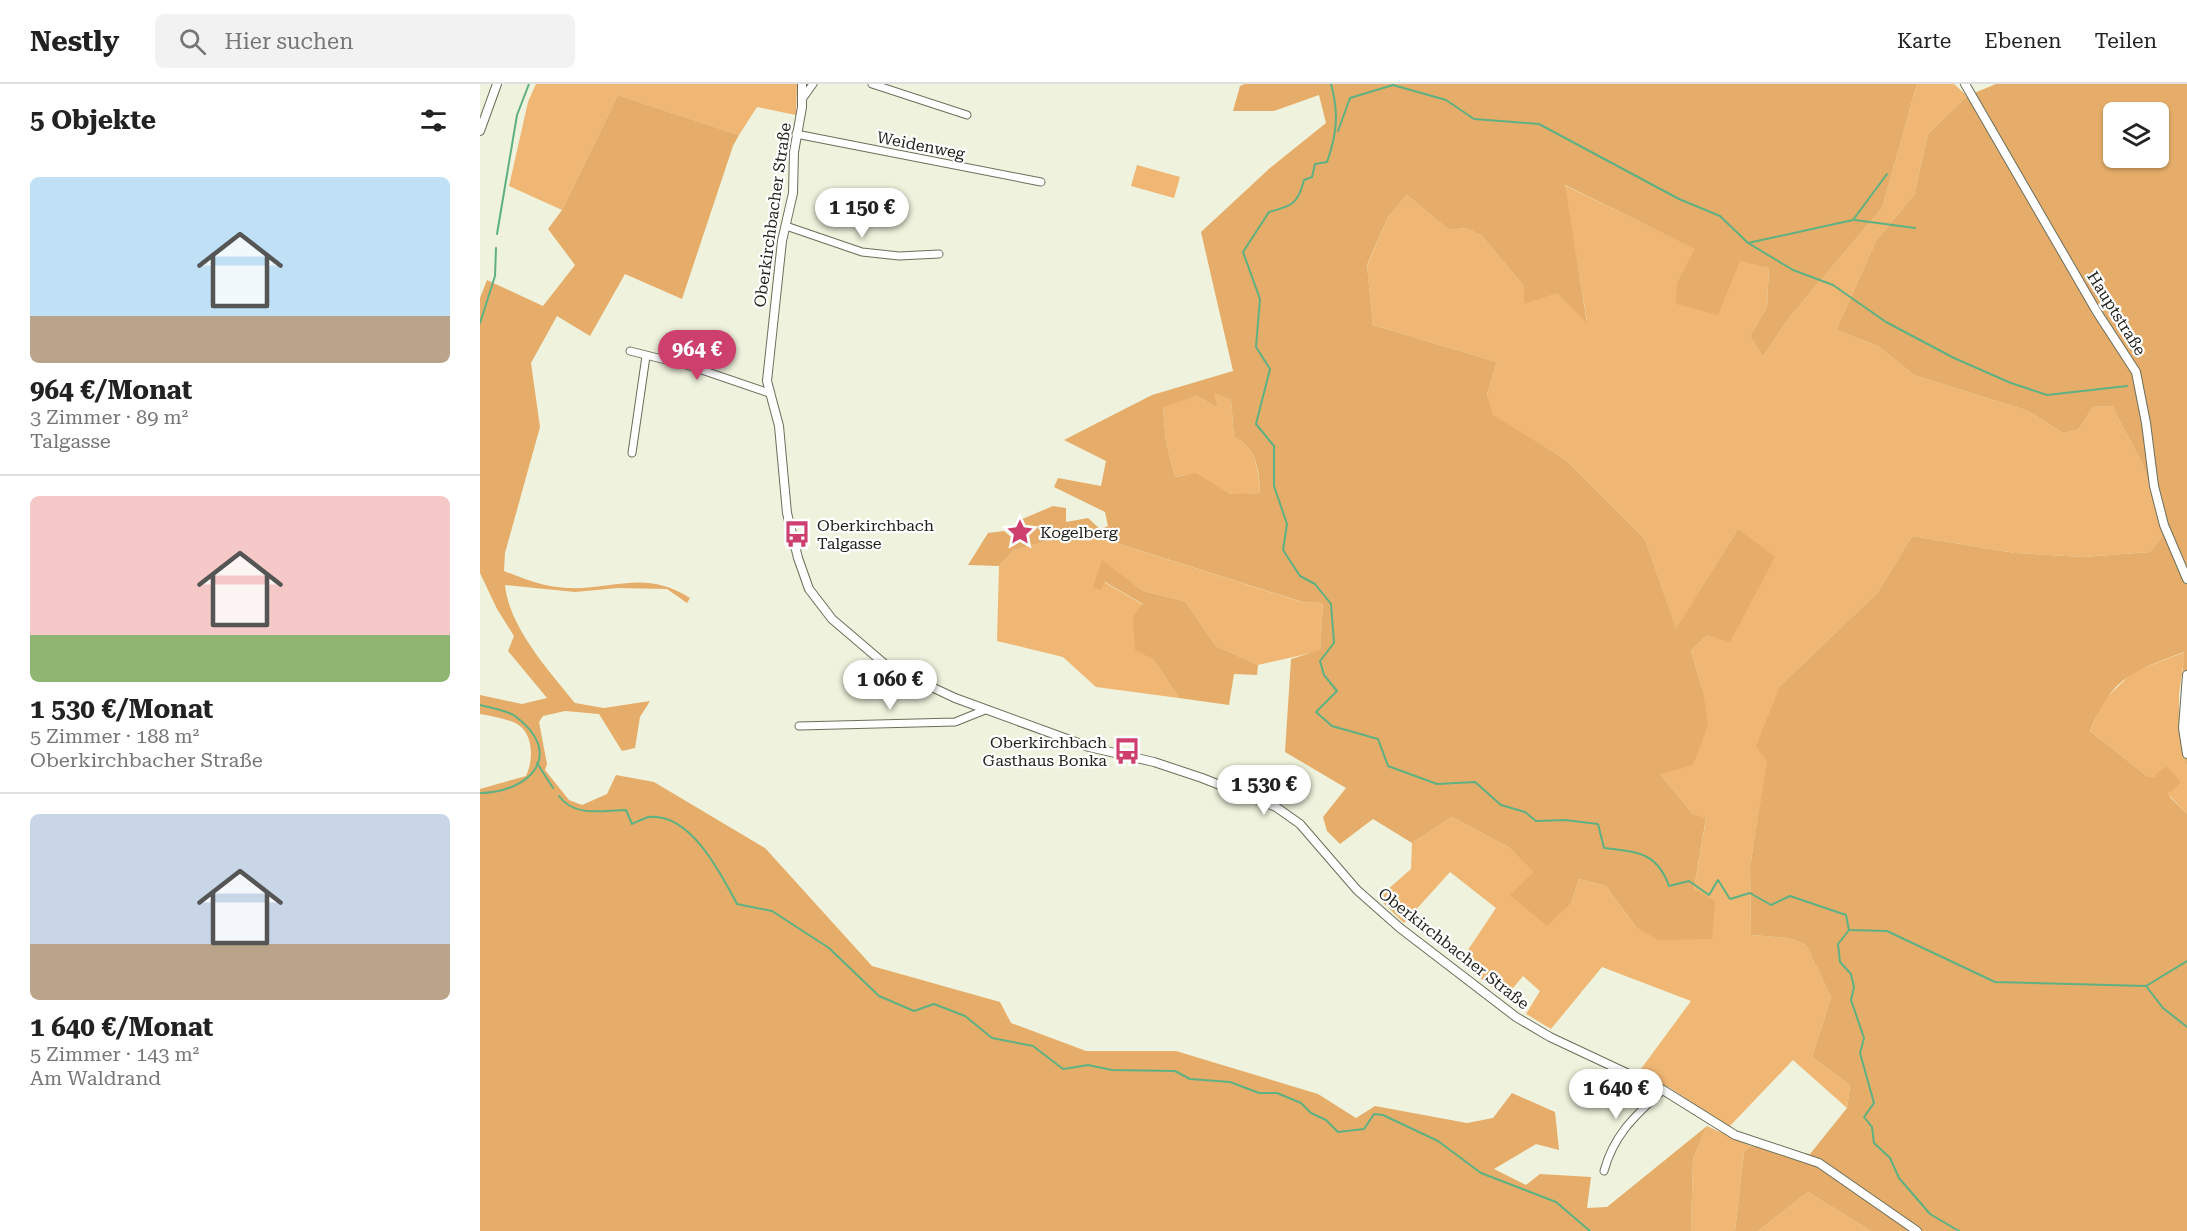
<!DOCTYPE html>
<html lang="de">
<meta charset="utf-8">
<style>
body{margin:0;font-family:"Roboto Serif",serif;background:#f2f2f2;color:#222;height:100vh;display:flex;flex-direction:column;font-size:22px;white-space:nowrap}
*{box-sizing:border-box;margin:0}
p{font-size:20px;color:#767676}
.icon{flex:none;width:33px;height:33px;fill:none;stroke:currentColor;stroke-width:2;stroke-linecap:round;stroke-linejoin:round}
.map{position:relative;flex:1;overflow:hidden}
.side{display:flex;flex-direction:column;background:#fff;width:480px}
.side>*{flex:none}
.tools{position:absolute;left:1623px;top:18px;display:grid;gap:12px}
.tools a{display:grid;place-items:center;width:66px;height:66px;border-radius:9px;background:#fff;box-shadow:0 2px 4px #0004;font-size:30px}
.price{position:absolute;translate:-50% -51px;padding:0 14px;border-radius:21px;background:#fff;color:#222;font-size:20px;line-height:39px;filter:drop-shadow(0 2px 3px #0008)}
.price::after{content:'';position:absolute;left:50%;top:36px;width:18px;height:14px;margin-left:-9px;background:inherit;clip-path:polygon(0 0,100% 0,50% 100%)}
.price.selected{background:#cd3f6d;color:#fff}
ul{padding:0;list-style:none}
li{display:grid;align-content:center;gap:12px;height:318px;padding:0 30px}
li+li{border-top:2px solid #e0e0e0}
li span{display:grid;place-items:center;height:186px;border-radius:9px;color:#555}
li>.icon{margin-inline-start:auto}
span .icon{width:108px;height:108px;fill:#fffc;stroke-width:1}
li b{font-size:26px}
h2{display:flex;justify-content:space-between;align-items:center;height:72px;padding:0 30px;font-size:26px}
header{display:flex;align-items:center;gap:36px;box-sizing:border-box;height:84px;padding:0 30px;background:#fff;border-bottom:2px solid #e0e0e0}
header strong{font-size:28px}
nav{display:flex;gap:33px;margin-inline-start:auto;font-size:21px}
.search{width:420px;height:54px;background:#f2f2f2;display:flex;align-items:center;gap:15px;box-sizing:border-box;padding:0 21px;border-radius:9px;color:#767676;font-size:22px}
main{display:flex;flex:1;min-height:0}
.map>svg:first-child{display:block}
.green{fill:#efb773}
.forest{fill:#e5ad69;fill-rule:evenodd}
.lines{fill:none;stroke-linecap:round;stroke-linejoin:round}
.stream{stroke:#5eb182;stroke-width:2}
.minor-casing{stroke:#6c6e5b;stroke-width:9}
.tertiary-casing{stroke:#6c6e5b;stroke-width:10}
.minor{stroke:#fff;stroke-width:7}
.tertiary{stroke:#fff;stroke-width:8}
.labels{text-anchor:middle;stroke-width:4.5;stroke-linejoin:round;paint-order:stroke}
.street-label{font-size:16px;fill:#1f2018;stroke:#fff}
.poi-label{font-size:16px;fill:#1f2018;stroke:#fff;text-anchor:start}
</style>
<header>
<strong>Nestly</strong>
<div class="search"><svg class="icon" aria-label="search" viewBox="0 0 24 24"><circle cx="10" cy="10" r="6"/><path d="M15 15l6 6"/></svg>Hier suchen</div>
<nav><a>Karte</a><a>Ebenen</a><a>Teilen</a></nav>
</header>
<main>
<section class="side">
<h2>5 Objekte<svg class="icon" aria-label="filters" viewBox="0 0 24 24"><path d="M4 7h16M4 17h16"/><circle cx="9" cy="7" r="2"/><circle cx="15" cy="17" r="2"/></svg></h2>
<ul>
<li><span style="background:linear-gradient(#bfe0f5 75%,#b9a48a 0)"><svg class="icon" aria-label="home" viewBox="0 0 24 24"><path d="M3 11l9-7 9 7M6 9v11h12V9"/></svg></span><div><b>964 €/Monat</b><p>3 Zimmer · 89 m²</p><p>Talgasse</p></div></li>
<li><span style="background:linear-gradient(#f6c9c9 75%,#8fb573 0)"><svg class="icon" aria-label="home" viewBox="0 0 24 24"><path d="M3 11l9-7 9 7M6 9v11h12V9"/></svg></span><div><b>1 530 €/Monat</b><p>5 Zimmer · 188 m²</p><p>Oberkirchbacher Straße</p></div></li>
<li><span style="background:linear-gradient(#c9d6e8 70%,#b9a48a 0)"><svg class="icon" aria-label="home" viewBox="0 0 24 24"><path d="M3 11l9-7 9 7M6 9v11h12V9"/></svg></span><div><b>1 640 €/Monat</b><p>5 Zimmer · 143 m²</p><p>Am Waldrand</p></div></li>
</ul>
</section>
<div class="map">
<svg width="1707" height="1147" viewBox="0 0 1707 1147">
<rect width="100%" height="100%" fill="#eff2dc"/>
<g class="green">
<path d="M56,0H317L316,31L277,23L259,51L138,11L82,126L29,102L48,18Z"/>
<path d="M1437,0H1474L1487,12L1448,50L1434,111L1396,157L1356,246L1398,262L1434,291L1548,327L1583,349L1598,346L1613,323L1632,322L1662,379L1684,450L1670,468L1603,473L1535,469L1432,452L1398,508L1300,602L1270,783L1271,851L1309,854L1326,861L1351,913L1332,973L1370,1001L1367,1024L1313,976L1249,1043L1190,1004L1158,989L1211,917L1122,883L1071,945L1046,930L1060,907L1043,892L1025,914L980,878L1016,824L970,788L924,839L898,814L931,785L932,759L972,733L1030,764L1091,819L1099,795L1126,802L1156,843L1214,805L1226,735L1213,730L1180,690L1223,607L1211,567L1227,551L1258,445L1196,546L1165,455L1086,376L1012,331L1007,310L1017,278L893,241L887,182L908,133L927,111L969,146L985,144L1001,151L1044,202L1077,209L1107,237L1084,101L1216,165L1197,198L1260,176L1289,184L1287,223L1270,252L1283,273L1308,235L1402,124Z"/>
<path d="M657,81L700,93L694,114L651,102Z"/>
<path d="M733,308L751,316L754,353C777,364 778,385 780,409C771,409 761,411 752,410C731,407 727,384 695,393L686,358L683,322L717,312L738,324Z"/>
<path d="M602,448L821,518L843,519L840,567L778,581L736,562L705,517L663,507L622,477L624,498L664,521L673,575L699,614L616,603L583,573L517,557L519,482L534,466Z"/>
<path d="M1705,568L1699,610V643L1707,683V730L1687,709L1686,682L1676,691L1677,693H1668L1610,647L1623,617L1653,588Z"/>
<path d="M1227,1042L1271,1062L1264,1068L1255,1147H1211L1213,1075Z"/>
<path d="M1328,1108L1391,1147H1278Z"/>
</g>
<g class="forest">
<path d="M765,0H1437L1402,124L1308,235L1283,273L1270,252L1287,223L1289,184L1260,177L1238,231L1196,220L1197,198L1215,165L1085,101L1107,239L1077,209L1044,220V202L1001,151L985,144L969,146L927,111L908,133L887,181L893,241L1017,278L1007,310L1013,331L1086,376L1165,455L1196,545L1258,445L1295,473L1250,558L1227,551L1211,567L1223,607L1228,641L1213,681L1180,690L1213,730L1226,734L1214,805L1235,817L1232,855L1178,856L1156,843L1126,802L1099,795L1091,819L1067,842L1030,811L1054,788L1030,764L972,733L932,759L893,735L860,760L847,747L843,733L866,704L805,668L811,575L840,566L843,519L822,518L602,448L534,466L519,482L488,481L508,449L524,447L530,452L538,450L540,436L573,422L586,424V438L608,434L620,445L628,442L625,428L574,403L578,394L621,402L626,377L584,356L672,311L753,287L721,148L790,84L846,39L839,11L794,27H753L760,2ZM734,309L751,316L754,353C777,364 779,386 780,409L750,410L716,389L695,393L686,358L683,323L717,312L738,324Z"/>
<path d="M1516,0H1707V683C1695,643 1702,608 1704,568C1652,588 1633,592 1610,647L1668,693H1677L1675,691L1686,682L1701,698L1691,708L1687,707L1690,713L1707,730V1147H1391L1328,1108L1278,1147H1255L1264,1068L1271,1062L1330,1070L1367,1024L1370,1001L1332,973L1351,913L1326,861L1309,854L1271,851L1270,783L1287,677L1276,662L1300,602L1398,508L1432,452L1535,469L1603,473L1670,468L1684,450L1662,379L1632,322L1613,323L1598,346L1583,349L1548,327L1434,291L1398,262L1356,246L1396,157L1434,111L1448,50L1487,12ZM1634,28H1678V74H1634Z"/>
<path d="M138,11L259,51L253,62L202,215L145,190L110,252L77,232L51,279L60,343L25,469L24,487C45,495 64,503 87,504C135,506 164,485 210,514L207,519L187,505L138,504L95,508L25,501C29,543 69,587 95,619L124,624L170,617L160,633L155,664L142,667L119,630L85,627L63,632L59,638L67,680L65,686L89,716L102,721L127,710L136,691L174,698L285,764L392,882L520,918L531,939L606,967H696L838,1010L876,1034L895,1022L987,1039L1013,1034L1032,1009L1075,1028L1079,1066L1056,1060L1014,1085L1046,1101L1060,1090L1111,1093L1107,1124L1127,1123L1227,1042L1213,1075L1211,1147H0V705L46,692C54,675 54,646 33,638C23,634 11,632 0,630V611L42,620L67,614L28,567L34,552L17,525L0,489V214L7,196L63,222L95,181L68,145L82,126Z"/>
<path d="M622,476L663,507L705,517L736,562L778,581L777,591L754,590L749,621L699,614L673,575L655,566L653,532L663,520L625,498L621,506L613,503Z"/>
</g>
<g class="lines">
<g class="stream">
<path d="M851,0C859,29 857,50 847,78L835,80L832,93L824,96C818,120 812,122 789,128L763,168L780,215L776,263L790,285L776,340L794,362V402L807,440L803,466L820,492L835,500L851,520L854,559L840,577L844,591L857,607L836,628L852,642L898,655L908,682L957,700L995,698L1021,721L1045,728L1056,737L1085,736L1118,740L1124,764C1157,768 1177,768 1189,802L1209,797L1229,811L1238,796L1250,815L1270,809L1291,821L1310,812L1366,831L1369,846L1407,847L1515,898L1666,902L1683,924L1707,943"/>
<path d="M858,47L870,14L913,1L966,16L994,35L1059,40L1199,115L1240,132L1268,159L1313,186L1353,201L1406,238L1474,274L1531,299L1567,311L1647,302"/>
<path d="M1375,136L1435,144"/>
<path d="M17,150L37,31L49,0"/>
<path d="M1268,159L1373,136L1407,90"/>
<path d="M0,239L15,192L16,164"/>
<path d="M0,621C11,624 26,626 35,632C85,669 52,708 0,709"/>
<path d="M57,679L73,704"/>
<path d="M79,712C95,734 123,726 146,726L152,740C157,738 164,734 169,733C211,729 241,790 257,820L292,827L349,864L399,912L434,927L454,920L485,932L512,954L553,962L583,985L608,981L632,986L695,987L710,995L750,998L779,1009H797L821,1019L831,1029L846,1036L858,1048L884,1045L894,1030L903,1031L958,1057L1001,1089L1076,1118L1110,1147"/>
<path d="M1369,846L1358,860L1360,878L1371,890L1374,903L1371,916L1384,954L1380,969L1394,1019L1384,1033L1392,1043L1394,1059L1410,1074L1419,1094L1450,1130L1479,1147"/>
<path d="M1666,902L1707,877"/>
</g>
<defs>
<g id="minor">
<path d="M392,0L487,31"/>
<path d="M323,14L333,0"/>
<path d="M316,50L561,98"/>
<path d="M306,142L382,168L419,172L459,170"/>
<path d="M150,267L210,282L289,309"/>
<path d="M152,369L166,272"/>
<path d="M319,642L475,638L505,626"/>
<path d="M1124,1087C1134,1050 1155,1032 1183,1006"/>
</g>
<g id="tertiary">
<path d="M322,0V23L314,68L313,109L302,157L287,297L299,342L307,429L318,474L329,505L352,535L407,582L475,614L609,663L674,678L722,694L796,723L820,740L877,806L920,844L1036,933L1070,953L1183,1006L1255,1051L1339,1079L1437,1147"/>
<path d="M1485,0L1617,228L1656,288L1666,339L1674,402L1684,441L1707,495"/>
<path d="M0,47L17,0"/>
<path d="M1707,591L1703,644L1707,670"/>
</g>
</defs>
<use href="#minor" class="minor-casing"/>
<use href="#tertiary" class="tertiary-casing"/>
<use href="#minor" class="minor"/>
<use href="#tertiary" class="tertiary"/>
</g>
<defs>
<symbol id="sight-bare" viewBox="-9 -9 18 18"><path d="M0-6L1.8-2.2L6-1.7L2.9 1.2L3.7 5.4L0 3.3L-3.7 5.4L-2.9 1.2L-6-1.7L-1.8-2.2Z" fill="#cd3f6d" stroke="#fff" stroke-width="2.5" paint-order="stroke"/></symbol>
<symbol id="bus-bare" viewBox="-9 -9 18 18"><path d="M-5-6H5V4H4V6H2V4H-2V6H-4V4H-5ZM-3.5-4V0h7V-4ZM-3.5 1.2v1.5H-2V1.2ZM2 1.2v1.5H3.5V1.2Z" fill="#cd3f6d" stroke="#fff" stroke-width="2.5" paint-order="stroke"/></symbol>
</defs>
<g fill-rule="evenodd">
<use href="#sight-bare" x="521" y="429" width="38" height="38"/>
<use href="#bus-bare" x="298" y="431" width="38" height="38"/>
<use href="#bus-bare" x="628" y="648" width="38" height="38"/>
</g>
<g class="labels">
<g class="street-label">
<text transform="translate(441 61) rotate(11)" y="6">Weidenweg</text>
<text transform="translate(292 131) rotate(-82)" y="6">Oberkirchbacher Straße</text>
<text transform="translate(1637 229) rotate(58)" y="6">Hauptstraße</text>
<text transform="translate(974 864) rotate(38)" y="6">Oberkirchbacher Straße</text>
</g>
<g class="poi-label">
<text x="337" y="447">Oberkirchbach<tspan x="337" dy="18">Talgasse</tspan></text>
<text x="560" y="454">Kogelberg</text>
<text x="627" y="664" text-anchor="end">Oberkirchbach<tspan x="627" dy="18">Gasthaus Bonka</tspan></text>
</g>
</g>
</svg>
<div class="tools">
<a><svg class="icon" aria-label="layers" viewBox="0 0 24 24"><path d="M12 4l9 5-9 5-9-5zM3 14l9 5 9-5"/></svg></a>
</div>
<b class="price" style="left:382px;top:155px">1 150 €</b>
<b class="price selected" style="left:217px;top:297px">964 €</b>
<b class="price" style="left:410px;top:627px">1 060 €</b>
<b class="price" style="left:784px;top:732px">1 530 €</b>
<b class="price" style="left:1136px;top:1036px">1 640 €</b>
</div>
</main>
